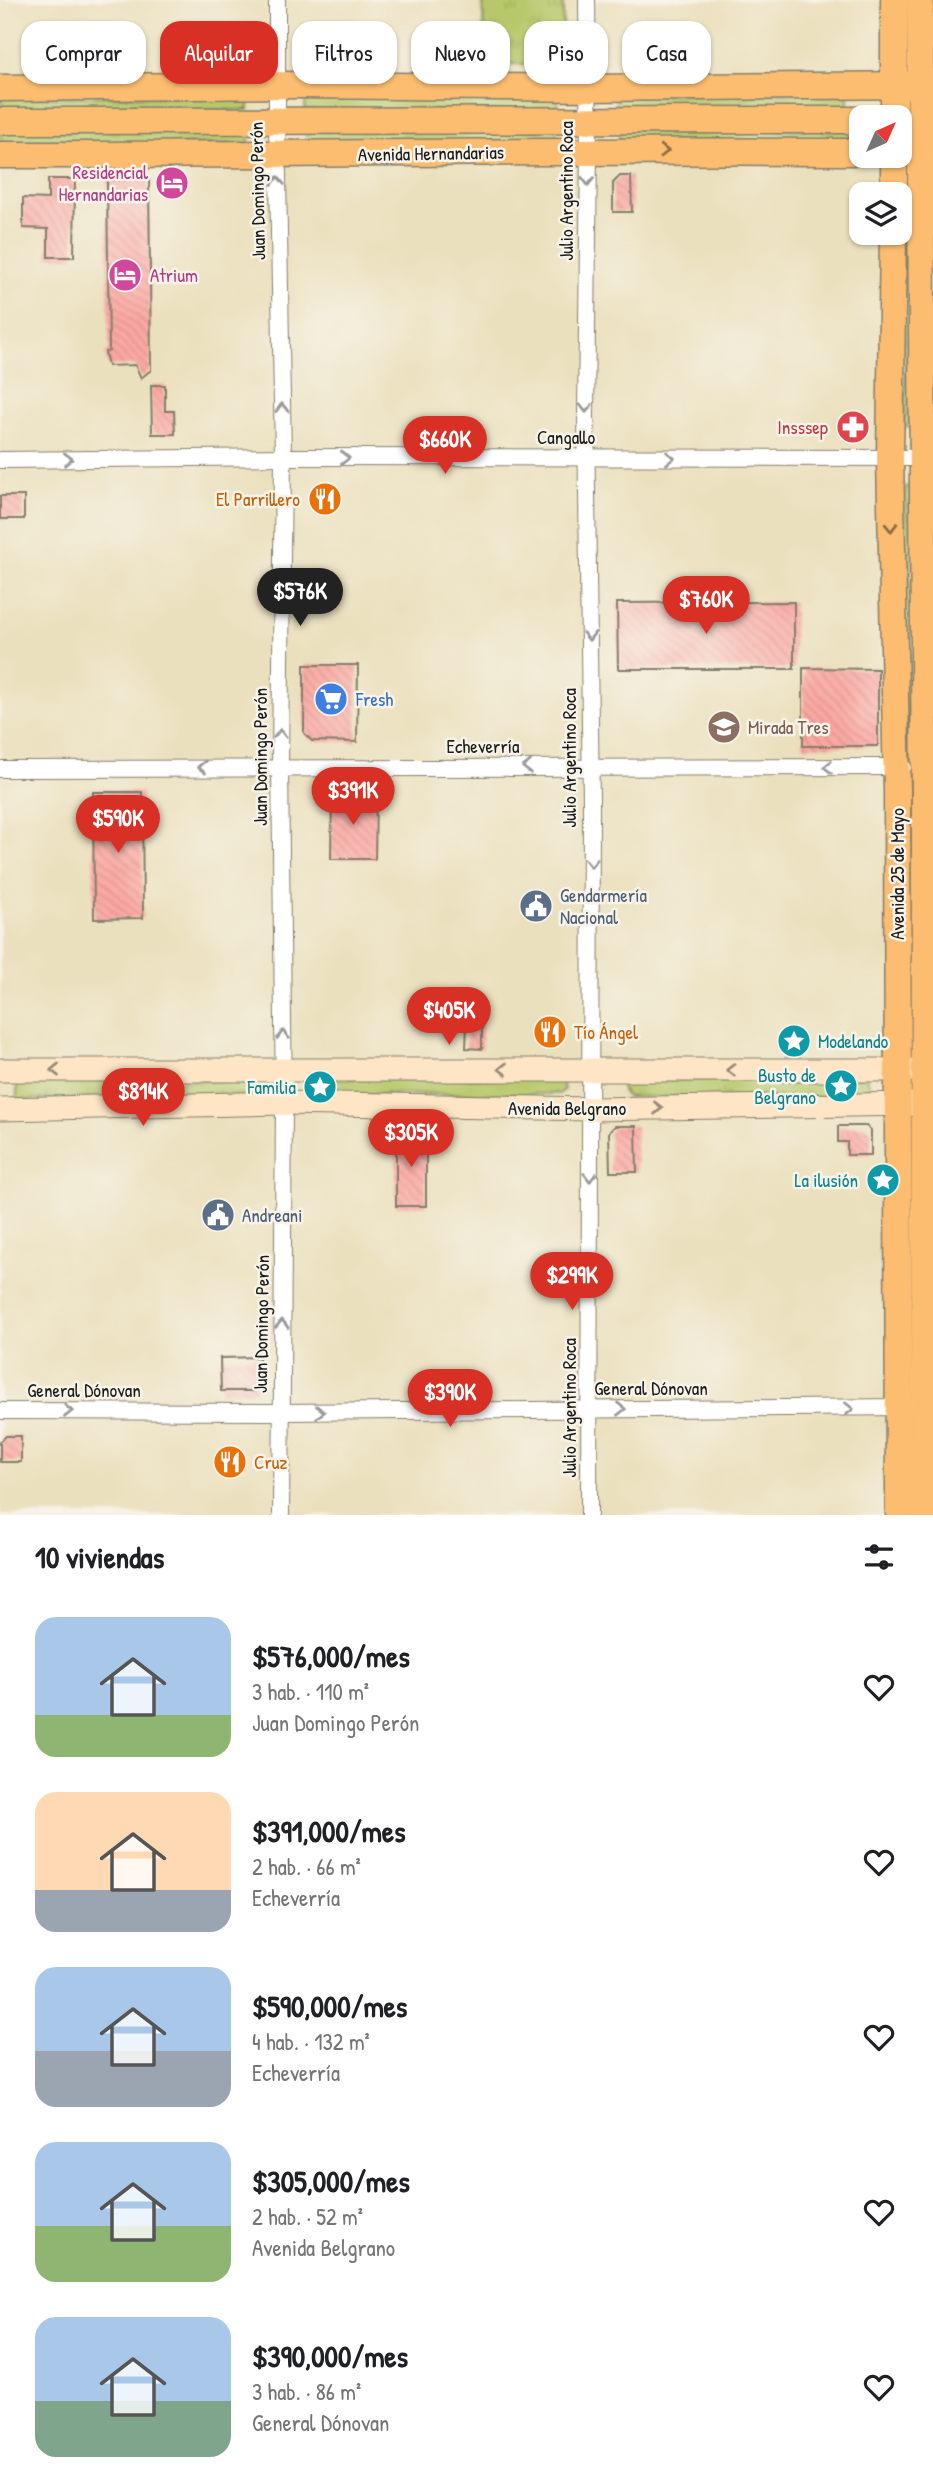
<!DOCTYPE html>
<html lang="es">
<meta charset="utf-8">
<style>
body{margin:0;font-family:"Patrick Hand",sans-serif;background:#f2f2f2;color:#202124;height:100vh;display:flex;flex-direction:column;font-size:26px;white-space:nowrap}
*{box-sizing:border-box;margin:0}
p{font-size:23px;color:#757577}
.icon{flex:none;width:38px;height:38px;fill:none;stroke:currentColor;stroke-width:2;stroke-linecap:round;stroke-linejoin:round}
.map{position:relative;height:1515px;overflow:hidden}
.details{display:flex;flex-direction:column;background:#fff;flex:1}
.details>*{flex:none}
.top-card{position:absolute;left:21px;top:21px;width:892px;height:63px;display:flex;gap:14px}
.needle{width:46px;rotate:45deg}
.controls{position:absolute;left:849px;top:105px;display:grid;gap:14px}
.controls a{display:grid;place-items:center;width:63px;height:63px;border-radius:14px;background:#fff;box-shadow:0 2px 5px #0004;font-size:35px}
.price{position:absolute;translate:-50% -60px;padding:0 16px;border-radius:24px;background:#d93025;color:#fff;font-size:23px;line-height:46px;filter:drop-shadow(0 2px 4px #0008)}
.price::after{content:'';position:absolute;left:50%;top:42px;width:21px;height:16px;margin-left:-10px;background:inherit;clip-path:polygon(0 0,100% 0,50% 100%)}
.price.active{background:#222;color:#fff}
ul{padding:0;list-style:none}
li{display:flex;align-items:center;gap:21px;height:175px;padding:0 35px}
li span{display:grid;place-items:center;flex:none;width:196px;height:140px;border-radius:21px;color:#555}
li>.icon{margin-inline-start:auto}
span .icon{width:84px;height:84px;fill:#fffc;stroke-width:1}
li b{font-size:30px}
h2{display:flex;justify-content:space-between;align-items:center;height:84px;padding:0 35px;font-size:30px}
.tag{padding:0 24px;border-radius:21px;background:#fff;box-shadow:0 2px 5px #0004;font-size:24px;line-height:63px}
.tag.active{background:#d93025;color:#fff}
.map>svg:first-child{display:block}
.grass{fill:url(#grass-tufts);stroke:#6a7244;stroke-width:2}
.building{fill:url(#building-back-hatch)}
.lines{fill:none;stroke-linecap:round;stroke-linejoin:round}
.street-casing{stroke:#847e6c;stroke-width:18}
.secondary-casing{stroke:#847e6c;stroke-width:25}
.primary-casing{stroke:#847e6c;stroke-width:29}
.street{stroke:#fff;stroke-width:16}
.secondary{stroke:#fee5c5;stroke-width:23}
.primary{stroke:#fcbd6f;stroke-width:26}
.oneway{stroke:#8c6c46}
.oneway2{stroke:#999}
.oneway3{stroke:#988b79}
.labels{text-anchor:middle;stroke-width:5;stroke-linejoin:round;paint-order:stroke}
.street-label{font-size:19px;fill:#1c1c1c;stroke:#f7f3e8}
.hotel-label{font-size:19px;fill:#b23c85;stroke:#f7f3e8;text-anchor:end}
.health-label{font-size:19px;fill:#be3a42;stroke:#f7f3e8;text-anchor:end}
.food-label{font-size:19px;fill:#c56008;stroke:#f7f3e8;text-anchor:start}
.shop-label{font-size:19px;fill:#366cbe;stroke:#f7f3e8;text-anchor:start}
.education-label{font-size:19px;fill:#785e54;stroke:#f7f3e8;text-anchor:start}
.service-label{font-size:19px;fill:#4e5e75;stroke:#f7f3e8;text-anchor:start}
.culture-label{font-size:19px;fill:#0d838f;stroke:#f7f3e8;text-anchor:end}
</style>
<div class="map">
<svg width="933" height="1515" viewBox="0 0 933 1515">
<defs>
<pattern id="grass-tufts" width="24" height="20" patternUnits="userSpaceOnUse" patternTransform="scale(1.75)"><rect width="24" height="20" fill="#b7c86b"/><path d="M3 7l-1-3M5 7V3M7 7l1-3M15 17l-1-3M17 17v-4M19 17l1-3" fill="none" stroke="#9dab5c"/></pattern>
<pattern id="building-back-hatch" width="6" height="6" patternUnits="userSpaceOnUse" patternTransform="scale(1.75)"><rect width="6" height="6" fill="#fca8a2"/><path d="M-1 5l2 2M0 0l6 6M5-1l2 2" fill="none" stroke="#d7908b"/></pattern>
</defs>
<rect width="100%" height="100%" fill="#f7f3e8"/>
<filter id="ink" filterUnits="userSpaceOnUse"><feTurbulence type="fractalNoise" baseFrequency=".0143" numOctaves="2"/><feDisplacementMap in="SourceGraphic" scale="14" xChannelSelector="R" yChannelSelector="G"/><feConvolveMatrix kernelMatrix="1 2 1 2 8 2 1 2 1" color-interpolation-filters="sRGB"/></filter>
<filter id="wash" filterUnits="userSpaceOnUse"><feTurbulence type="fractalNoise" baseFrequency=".00686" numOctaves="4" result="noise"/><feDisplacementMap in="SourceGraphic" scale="28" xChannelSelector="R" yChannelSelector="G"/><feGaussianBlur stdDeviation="1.57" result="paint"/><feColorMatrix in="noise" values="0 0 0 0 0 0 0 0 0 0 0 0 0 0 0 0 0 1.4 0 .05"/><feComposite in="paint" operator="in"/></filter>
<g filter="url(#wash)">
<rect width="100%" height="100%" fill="#ebe0bd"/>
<g class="grass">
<path d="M483,0H563V60L557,64H484Z"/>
<path d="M848,92V107L617,109L615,94Z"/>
<path d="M305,93L559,95L557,111L305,110Z"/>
<path d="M249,95V110L3,112L1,97Z"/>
<path d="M557,127L556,142L307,145L306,130Z"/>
<path d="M620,127L850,130V144L619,143Z"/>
<path d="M249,128V144L1,146L0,130Z"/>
<path d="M904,185L912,186L910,427H905Z"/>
<path d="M908,486L911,488V738L909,739L906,738L905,488Z"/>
<path d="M907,792L915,793L914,1047L907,1048Z"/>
<path d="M866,1077L871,1090L866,1097H627L622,1091L621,1081Z"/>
<path d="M313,1078H558L562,1081L564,1090L559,1094L313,1095L309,1091Z"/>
<path d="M17,1080L253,1081V1095L17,1100Z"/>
</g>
<g id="blocks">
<g class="building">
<path d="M620,176H631L632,212H613V183Z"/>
<path d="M48,179H75L74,257H48V229L23,228V198L48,199Z"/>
<path d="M149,179L151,370L141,378L135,365L108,366L105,352L109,351L107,180Z"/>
<path d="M151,385H165V411H174L175,434H152Z"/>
<rect x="0" y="496" width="24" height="23"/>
<path d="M794,602V669H618L617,603Z"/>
<path d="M304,665H358L357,742L312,741L304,733Z"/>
<path d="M803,668L878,669V746H803Z"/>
<path d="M93,792H142L143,918L94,919Z"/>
<path d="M332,794L376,795L375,859H331Z"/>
<path d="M467,1023H482V1049L466,1048Z"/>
<path d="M615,1126H636L637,1172H610L609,1132Z"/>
<path d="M838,1126H866L871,1130V1155H847V1142H838Z"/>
<rect x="396" y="1132" width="30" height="74"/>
<path d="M259,1357V1385L253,1391H221L220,1358Z"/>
<path d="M6,1436H21V1462H0V1442Z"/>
</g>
</g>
</g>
<g filter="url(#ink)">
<use href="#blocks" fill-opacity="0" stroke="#847e6c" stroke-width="2"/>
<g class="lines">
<defs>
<g id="street">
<path d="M277,0V119L283,457L280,767L284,1103L281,1515"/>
<path d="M587,0L589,150L586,415L591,802L589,1515"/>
<path d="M0,460L283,457L931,458"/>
<path d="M0,769L903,767"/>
<path d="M0,1411L281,1412L907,1407"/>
</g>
<g id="secondary">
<path d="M0,1070H916"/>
<path d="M0,1109L284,1103L590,1109L916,1104"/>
</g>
<g id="primary">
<path d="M920,0L925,816L924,1515"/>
<path d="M0,88L297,85L587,88L921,85"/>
<path d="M894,117V0"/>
<path d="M0,121L861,120"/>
<path d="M0,155C287,155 574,150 861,152"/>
<path d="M894,194V156"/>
<path d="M893,233L890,458L897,790L899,1515"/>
</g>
</defs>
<use href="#street" class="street-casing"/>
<use href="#secondary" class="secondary-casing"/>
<use href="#primary" class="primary-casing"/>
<use href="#street" class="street"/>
<use href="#secondary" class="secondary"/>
<use href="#primary" class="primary"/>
</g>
<defs><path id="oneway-chevron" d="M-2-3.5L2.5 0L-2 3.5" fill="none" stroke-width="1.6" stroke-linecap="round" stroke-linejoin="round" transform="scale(1.75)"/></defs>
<g class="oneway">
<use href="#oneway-chevron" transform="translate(664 151)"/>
<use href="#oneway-chevron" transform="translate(891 527) rotate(89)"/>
</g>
<g class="oneway2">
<use href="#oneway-chevron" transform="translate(278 181) rotate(-91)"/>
<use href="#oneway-chevron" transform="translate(588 181) rotate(91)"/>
<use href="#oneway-chevron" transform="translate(282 408) rotate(-91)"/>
<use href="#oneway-chevron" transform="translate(586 408) rotate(90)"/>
<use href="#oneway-chevron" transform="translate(345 458)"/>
<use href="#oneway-chevron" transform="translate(670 458)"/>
<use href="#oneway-chevron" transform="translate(68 459) rotate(-1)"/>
<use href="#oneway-chevron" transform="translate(589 636) rotate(89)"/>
<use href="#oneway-chevron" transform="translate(280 734) rotate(-90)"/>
<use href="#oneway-chevron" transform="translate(202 767) rotate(180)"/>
<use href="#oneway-chevron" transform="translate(527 767) rotate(-180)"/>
<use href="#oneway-chevron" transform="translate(828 767) rotate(-180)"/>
<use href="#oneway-chevron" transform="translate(591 863) rotate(90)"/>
<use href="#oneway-chevron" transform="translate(283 1035) rotate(-91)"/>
<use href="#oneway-chevron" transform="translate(590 1177) rotate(90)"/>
<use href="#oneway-chevron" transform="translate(282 1324) rotate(-89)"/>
<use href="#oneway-chevron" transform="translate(621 1409)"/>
<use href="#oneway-chevron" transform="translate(849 1409)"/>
<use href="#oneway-chevron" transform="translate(68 1411)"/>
<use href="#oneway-chevron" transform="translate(320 1412) rotate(-1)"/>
</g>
<g class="oneway3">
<use href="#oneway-chevron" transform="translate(503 1069) rotate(-180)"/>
<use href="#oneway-chevron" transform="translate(55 1070) rotate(180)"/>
<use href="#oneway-chevron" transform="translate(731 1070) rotate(-180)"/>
<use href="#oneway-chevron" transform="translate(658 1108) rotate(-1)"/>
</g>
</g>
<defs>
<symbol id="hotel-disc" viewBox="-11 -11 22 22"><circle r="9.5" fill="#d1479c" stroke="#f7f3e8"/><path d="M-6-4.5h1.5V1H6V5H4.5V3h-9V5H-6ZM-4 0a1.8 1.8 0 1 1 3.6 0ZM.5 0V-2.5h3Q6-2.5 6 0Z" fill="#fff"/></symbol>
<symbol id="pharmacy-disc" viewBox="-11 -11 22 22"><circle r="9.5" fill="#e0444e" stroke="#f7f3e8"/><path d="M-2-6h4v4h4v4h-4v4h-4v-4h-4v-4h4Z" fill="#fff"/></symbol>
<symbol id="restaurant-disc" viewBox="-11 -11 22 22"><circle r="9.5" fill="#e8710a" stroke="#f7f3e8"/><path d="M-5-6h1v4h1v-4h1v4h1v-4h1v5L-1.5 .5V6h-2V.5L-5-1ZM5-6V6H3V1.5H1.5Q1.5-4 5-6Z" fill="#fff"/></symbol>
<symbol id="supermarket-disc" viewBox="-11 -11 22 22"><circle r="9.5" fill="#3f7fe0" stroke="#f7f3e8"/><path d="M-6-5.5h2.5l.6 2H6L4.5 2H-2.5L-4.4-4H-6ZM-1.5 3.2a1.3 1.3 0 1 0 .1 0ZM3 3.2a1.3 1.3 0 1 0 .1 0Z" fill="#fff"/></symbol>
<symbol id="school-disc" viewBox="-11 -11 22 22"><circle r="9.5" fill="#8d6e63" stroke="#f7f3e8"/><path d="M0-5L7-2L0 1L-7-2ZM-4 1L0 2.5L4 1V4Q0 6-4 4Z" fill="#fff"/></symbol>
<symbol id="civic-disc" viewBox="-11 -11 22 22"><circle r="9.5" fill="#5c6f8a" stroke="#f7f3e8"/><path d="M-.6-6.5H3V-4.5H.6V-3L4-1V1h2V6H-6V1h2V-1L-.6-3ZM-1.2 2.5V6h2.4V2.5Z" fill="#fff"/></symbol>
<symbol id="sight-disc" viewBox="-11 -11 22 22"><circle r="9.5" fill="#0f9aa8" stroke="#f7f3e8"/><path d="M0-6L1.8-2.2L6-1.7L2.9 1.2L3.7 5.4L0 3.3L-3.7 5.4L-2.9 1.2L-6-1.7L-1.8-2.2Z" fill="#fff"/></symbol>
</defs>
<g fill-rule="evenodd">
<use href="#hotel-disc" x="153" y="164" width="38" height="38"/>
<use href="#hotel-disc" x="106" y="256" width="38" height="38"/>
<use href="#pharmacy-disc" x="834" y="408" width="38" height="38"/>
<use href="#restaurant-disc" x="306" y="480" width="38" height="38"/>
<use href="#supermarket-disc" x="312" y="680" width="38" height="38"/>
<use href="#school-disc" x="705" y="708" width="38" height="38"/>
<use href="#civic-disc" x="517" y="887" width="38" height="38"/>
<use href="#restaurant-disc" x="531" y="1013" width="38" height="38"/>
<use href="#sight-disc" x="775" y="1022" width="38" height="38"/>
<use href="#sight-disc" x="822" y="1067" width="38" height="38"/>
<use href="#sight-disc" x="301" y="1068" width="38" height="38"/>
<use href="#sight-disc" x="864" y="1161" width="38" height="38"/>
<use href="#civic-disc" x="199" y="1196" width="38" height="38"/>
<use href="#restaurant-disc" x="211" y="1443" width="38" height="38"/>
</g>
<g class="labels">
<g class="street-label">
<text transform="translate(431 153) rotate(-1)" y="7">Avenida Hernandarias</text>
<text transform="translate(257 191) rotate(-91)" y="7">Juan Domingo Perón</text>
<text transform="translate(566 191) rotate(-90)" y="7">Julio Argentino Roca</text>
<text x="566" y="444">Cangallo</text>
<text x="483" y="753">Echeverría</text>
<text transform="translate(260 757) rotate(-90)" y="7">Juan Domingo Perón</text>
<text transform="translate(569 758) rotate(-90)" y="7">Julio Argentino Roca</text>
<text transform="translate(897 874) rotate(-90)" y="7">Avenida 25 de Mayo</text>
<text x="567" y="1115">Avenida Belgrano</text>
<text transform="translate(261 1324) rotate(-89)" y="7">Juan Domingo Perón</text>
<text x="651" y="1395">General Dónovan</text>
<text x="84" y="1397">General Dónovan</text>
<text transform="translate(569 1408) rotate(-90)" y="7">Julio Argentino Roca</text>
</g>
<g class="hotel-label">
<text x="148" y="179">Residencial<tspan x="148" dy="22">Hernandarias</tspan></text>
<text x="150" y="282" text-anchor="start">Atrium</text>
</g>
<g class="health-label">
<text x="828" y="434">Insssep</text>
</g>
<g class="food-label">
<text x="300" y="506" text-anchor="end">El Parrillero</text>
<text x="574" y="1039">Tío Ángel</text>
<text x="254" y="1469">Cruz</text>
</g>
<g class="shop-label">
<text x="356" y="706">Fresh</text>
</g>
<g class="education-label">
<text x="748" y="734">Mirada Tres</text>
</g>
<g class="service-label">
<text x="560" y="902">Gendarmería<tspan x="560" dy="22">Nacional</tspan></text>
<text x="242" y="1222">Andreani</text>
</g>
<g class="culture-label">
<text x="818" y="1048" text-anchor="start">Modelando</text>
<text x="816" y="1082">Busto de<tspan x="816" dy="22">Belgrano</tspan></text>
<text x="296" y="1094">Familia</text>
<text x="858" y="1187">La ilusión</text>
</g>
</g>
</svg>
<div class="controls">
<a><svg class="needle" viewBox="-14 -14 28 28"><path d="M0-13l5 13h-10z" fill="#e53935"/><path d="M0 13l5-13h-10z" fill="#757577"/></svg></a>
<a><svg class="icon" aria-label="layers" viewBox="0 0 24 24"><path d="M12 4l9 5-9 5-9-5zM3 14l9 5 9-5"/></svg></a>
</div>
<b class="price" style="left:445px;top:476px">$660K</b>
<b class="price active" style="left:300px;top:628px">$576K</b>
<b class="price" style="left:706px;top:636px">$760K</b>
<b class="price" style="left:353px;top:827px">$391K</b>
<b class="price" style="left:118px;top:855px">$590K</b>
<b class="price" style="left:449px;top:1047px">$405K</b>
<b class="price" style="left:143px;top:1128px">$814K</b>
<b class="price" style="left:411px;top:1169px">$305K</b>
<b class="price" style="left:572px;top:1312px">$299K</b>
<b class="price" style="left:450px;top:1429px">$390K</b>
<div class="top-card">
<a class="tag">Comprar</a>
<a class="tag active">Alquilar</a>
<a class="tag">Filtros</a>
<a class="tag">Nuevo</a>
<a class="tag">Piso</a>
<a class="tag">Casa</a>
</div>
</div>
<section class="details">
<h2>10 viviendas<svg class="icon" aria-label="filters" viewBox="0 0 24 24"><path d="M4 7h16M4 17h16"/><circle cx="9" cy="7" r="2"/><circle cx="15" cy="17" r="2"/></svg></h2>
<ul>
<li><span style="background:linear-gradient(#a9c7e8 70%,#8fb573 0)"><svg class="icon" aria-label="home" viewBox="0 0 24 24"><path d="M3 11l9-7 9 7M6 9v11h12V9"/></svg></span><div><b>$576,000/mes</b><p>3 hab. · 110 m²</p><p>Juan Domingo Perón</p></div><svg class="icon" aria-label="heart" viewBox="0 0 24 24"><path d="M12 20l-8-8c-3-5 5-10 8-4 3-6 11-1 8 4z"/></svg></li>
<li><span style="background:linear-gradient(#ffd9b3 70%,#9aa5b1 0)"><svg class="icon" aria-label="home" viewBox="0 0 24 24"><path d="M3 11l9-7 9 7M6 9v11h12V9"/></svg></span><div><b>$391,000/mes</b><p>2 hab. · 66 m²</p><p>Echeverría</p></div><svg class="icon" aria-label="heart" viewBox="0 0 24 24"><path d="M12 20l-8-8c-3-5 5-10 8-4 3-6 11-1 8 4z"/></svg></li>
<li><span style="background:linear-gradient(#a9c7e8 60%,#9aa5b1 0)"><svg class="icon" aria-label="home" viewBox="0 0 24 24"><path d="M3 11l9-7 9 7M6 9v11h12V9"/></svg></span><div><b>$590,000/mes</b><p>4 hab. · 132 m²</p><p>Echeverría</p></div><svg class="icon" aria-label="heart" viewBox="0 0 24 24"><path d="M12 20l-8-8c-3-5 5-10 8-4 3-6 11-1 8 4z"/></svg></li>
<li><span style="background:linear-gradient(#a9c7e8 60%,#8fb573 0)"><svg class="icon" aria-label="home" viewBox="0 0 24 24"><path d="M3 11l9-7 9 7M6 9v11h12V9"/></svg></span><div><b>$305,000/mes</b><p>2 hab. · 52 m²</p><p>Avenida Belgrano</p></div><svg class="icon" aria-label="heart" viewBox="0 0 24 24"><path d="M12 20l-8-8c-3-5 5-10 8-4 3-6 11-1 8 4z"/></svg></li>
<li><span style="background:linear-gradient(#a9c7e8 60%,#7fa58c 0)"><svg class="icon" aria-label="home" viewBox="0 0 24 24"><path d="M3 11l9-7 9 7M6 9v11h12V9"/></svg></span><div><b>$390,000/mes</b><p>3 hab. · 86 m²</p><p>General Dónovan</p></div><svg class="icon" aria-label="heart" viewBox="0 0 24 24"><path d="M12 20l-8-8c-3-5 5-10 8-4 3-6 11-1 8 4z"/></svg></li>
</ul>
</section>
